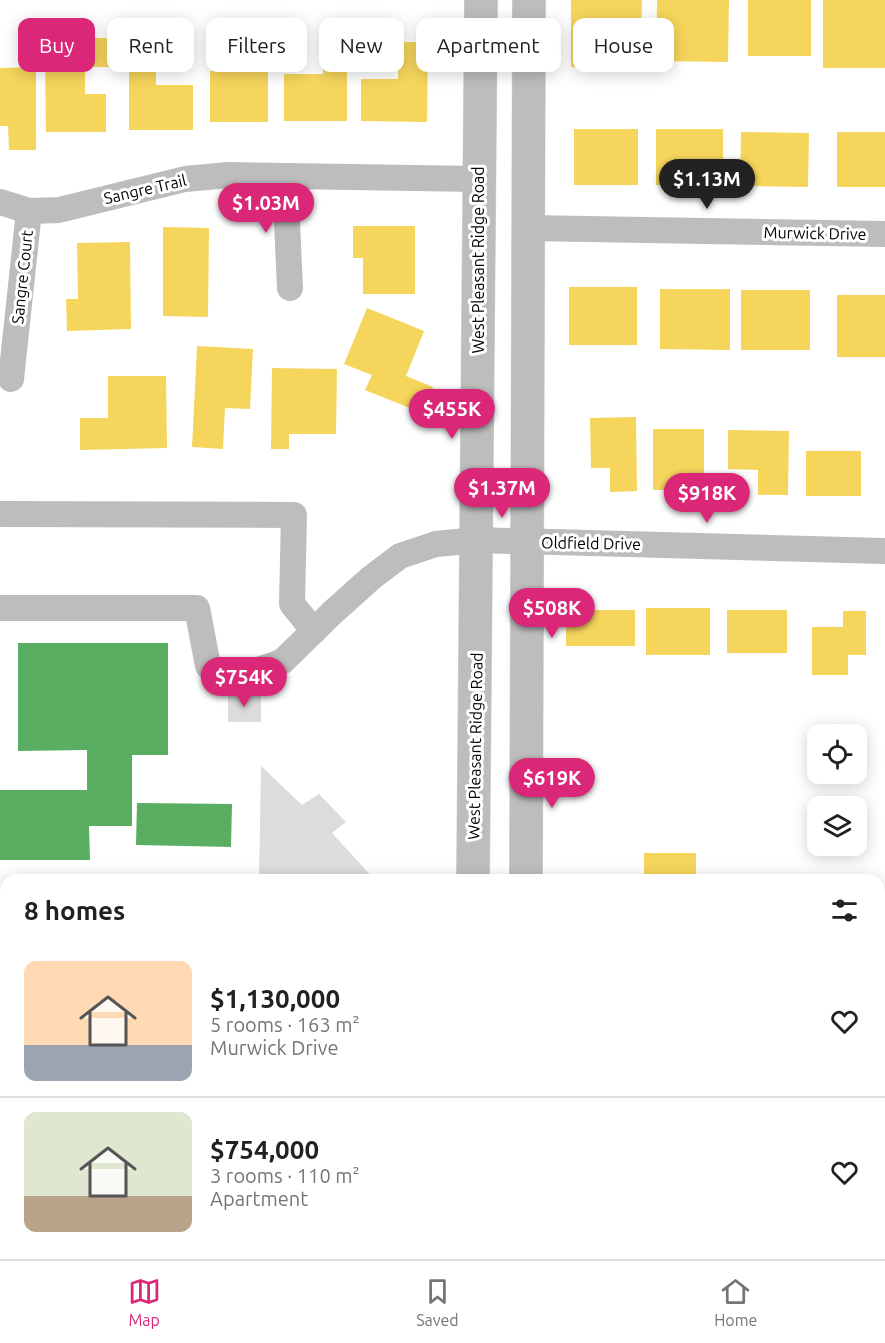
<!DOCTYPE html>
<meta charset="utf-8">
<style>
body{margin:0;font-family:Ubuntu,sans-serif;background:#f2f2f2;color:#202124;height:100vh;display:flex;flex-direction:column;font-size:22px;white-space:nowrap}
*{box-sizing:border-box;margin:0}
p{font-size:20px;color:#757577}
.icon{flex:none;width:33px;height:33px;fill:none;stroke:currentColor;stroke-width:2;stroke-linecap:round;stroke-linejoin:round}
.map{position:relative;flex:1;overflow:hidden}
.drawer{position:absolute;left:0px;top:874px;width:885px;height:386px;display:flex;flex-direction:column;background:#fff;border-radius:18px 18px 0 0;box-shadow:0 3px 15px #0003}
.drawer>*{flex:none}
.guide{position:absolute;left:18px;top:18px;width:849px;height:54px;display:flex;gap:12px}
.controls{position:absolute;left:807px;top:724px;display:grid;gap:12px}
.controls a{display:grid;place-items:center;width:60px;height:60px;border-radius:12px;background:#fff;box-shadow:0 3px 15px #0003;font-size:30px}
.price{position:absolute;translate:-50% -51px;padding:0 14px;border-radius:21px;background:#db2777;color:#fff;font-size:20px;line-height:39px;filter:drop-shadow(0 2px 3px #0008)}
.price::after{content:'';position:absolute;left:50%;top:36px;width:18px;height:14px;margin-left:-9px;background:inherit;clip-path:polygon(0 0,100% 0,50% 100%)}
.price.selected{background:#222;color:#fff}
ul{padding:0;list-style:none}
li{display:flex;align-items:center;gap:18px;height:150px;padding:0 24px}
li+li{border-top:2px solid #e0e0e0}
li span{display:grid;place-items:center;flex:none;width:168px;height:120px;border-radius:12px;color:#555}
li>.icon{margin-inline-start:auto}
span .icon{width:72px;height:72px;fill:#fffc;stroke-width:1}
li b{font-size:26px}
h2{display:flex;justify-content:space-between;align-items:center;height:72px;padding:0 24px;font-size:26px}
.pill{padding:0 21px;border-radius:12px;background:#fff;box-shadow:0 3px 15px #0003;font-size:21px;line-height:54px}
.pill.selected{background:#db2777;color:#fff}
.dock{display:flex;justify-content:space-around;align-items:center;height:84px;border-top:2px solid #e0e0e0;background:#fff;font-size:16px;color:#757577}
.dock a{display:grid;justify-items:center;gap:3px}
.dock .selected{color:#db2777}
.map>svg:first-child{display:block}
.homes{fill:#f6d55c}
.public{fill:#5aae61}
.building{fill:#dcdcdc}
.lines{fill:none;stroke-linecap:round;stroke-linejoin:round}
.major-casing{stroke:#dbdbdb;stroke-width:34}
.minor{stroke:#bdbdbd;stroke-width:26}
.major{stroke:#bdbdbd;stroke-width:33}
.labels{text-anchor:middle;stroke-width:6;stroke-linejoin:round;paint-order:stroke}
.street-label{font-size:16px;fill:#000;stroke:#fff}
</style>
<div class="map">
<svg width="885" height="1259" viewBox="0 0 885 1259">
<rect width="100%" height="100%" fill="#fff"/>
<g class="homes">
<path d="M571,0H642L641,41H606V67H571Z"/>
<path d="M657,0H729L728,62L656,61Z"/>
<rect x="748" y="0" width="63" height="56"/>
<rect x="823" y="0" width="62" height="68"/>
<path d="M73,38H113V67H85V94H106V132H46L45,62H73Z"/>
<path d="M399,42H428L427,122L361,121V79H398Z"/>
<path d="M323,59H347V121H284V74H323Z"/>
<path d="M129,62H156V85H193V130H129Z"/>
<path d="M36,67V150H9L8,126H0V68Z"/>
<rect x="210" y="71" width="58" height="51"/>
<rect x="574" y="129" width="64" height="56"/>
<rect x="656" y="129" width="67" height="56"/>
<path d="M741,132L809,133L808,187L740,186Z"/>
<rect x="837" y="132" width="48" height="55"/>
<path d="M353,226H415V294H363V258H353Z"/>
<path d="M163,227L209,228L208,317L163,316Z"/>
<path d="M130,242L131,329L67,331L66,299H78L77,243Z"/>
<rect x="569" y="287" width="68" height="58"/>
<path d="M660,289H730V350L660,349Z"/>
<rect x="741" y="290" width="69" height="60"/>
<rect x="837" y="295" width="48" height="62"/>
<path d="M367,308L424,331L406,376L433,387L422,413L365,390L372,375L344,364Z"/>
<path d="M197,346L253,349L250,409L225,408L223,449L192,447Z"/>
<path d="M272,368L337,369L336,434H289V449H271Z"/>
<path d="M108,376H166L167,448L80,450V418H108Z"/>
<path d="M636,417L637,491L610,492V468H591L590,418Z"/>
<rect x="653" y="429" width="51" height="61"/>
<path d="M728,430L789,431L788,495H758V470L728,469Z"/>
<rect x="806" y="451" width="55" height="45"/>
<rect x="646" y="608" width="64" height="47"/>
<rect x="566" y="610" width="69" height="36"/>
<rect x="727" y="610" width="60" height="43"/>
<path d="M843,611H866V655H848V675H812V627H843Z"/>
<rect x="644" y="853" width="52" height="27"/>
<rect x="879" y="1056" width="6" height="29"/>
<rect x="635" y="1254" width="93" height="5"/>
</g>
<g class="public">
<path d="M18,643H168V755H132V826H89L90,860H0V790H87V750L18,751Z"/>
<path d="M137,803L232,804L231,847L136,845Z"/>
</g>
<g class="building">
<rect x="228" y="694" width="33" height="28"/>
<path d="M261,766L302,805L319,794L346,822L332,833L375,880H259Z"/>
</g>
<g class="lines">
<defs>
<g id="major">
<path d="M473,880L481,0"/>
<path d="M526,880L529,0"/>
<path d="M468,1259V1254"/>
<path d="M525,1259V1254"/>
</g>
</defs>
<use href="#major" class="major-casing"/>
<g class="minor">
<path d="M285,178L290,288"/>
<path d="M0,202L29,211L59,210L185,179L229,175L478,179"/>
<path d="M528,228L885,234"/>
<path d="M11,379L29,211"/>
<path d="M0,514L294,515L292,604L314,631"/>
<path d="M0,608H197L208,666C230,679 260,671 283,661L332,613L371,578L400,556L436,544L477,540L885,551"/>
</g>
<use href="#major" class="major"/>
</g>
<g class="labels">
<g class="street-label">
<text transform="translate(145 189) rotate(-13)" y="6">Sangre Trail</text>
<text transform="translate(815 233) rotate(1)" y="6">Murwick Drive</text>
<text transform="translate(478 260) rotate(-90)" y="6">West Pleasant Ridge Road</text>
<text transform="translate(22 277) rotate(-84)" y="6">Sangre Court</text>
<text transform="translate(591 543) rotate(1)" y="6">Oldfield Drive</text>
<text transform="translate(475 746) rotate(-89)" y="6">West Pleasant Ridge Road</text>
</g>
</g>
</svg>
<div class="controls">
<a><svg class="icon" aria-label="locate" viewBox="0 0 24 24"><circle cx="12" cy="12" r="6"/><path d="M12 2v4M12 18v4M2 12h4M18 12h4"/></svg></a>
<a><svg class="icon" aria-label="layers" viewBox="0 0 24 24"><path d="M12 4l9 5-9 5-9-5zM3 14l9 5 9-5"/></svg></a>
</div>
<b class="price selected" style="left:707px;top:210px">$1.13M</b>
<b class="price" style="left:266px;top:234px">$1.03M</b>
<b class="price" style="left:452px;top:440px">$455K</b>
<b class="price" style="left:502px;top:519px">$1.37M</b>
<b class="price" style="left:707px;top:524px">$918K</b>
<b class="price" style="left:552px;top:639px">$508K</b>
<b class="price" style="left:244px;top:708px">$754K</b>
<b class="price" style="left:552px;top:809px">$619K</b>
<div class="guide">
<a class="pill selected">Buy</a>
<a class="pill">Rent</a>
<a class="pill">Filters</a>
<a class="pill">New</a>
<a class="pill">Apartment</a>
<a class="pill">House</a>
</div>
<section class="drawer">
<h2>8 homes<svg class="icon" aria-label="filters" viewBox="0 0 24 24"><path d="M4 7h16M4 17h16"/><circle cx="9" cy="7" r="2"/><circle cx="15" cy="17" r="2"/></svg></h2>
<ul>
<li><span style="background:linear-gradient(#ffd9b3 70%,#9aa5b1 0)"><svg class="icon" aria-label="home" viewBox="0 0 24 24"><path d="M3 11l9-7 9 7M6 9v11h12V9"/></svg></span><div><b>$1,130,000</b><p>5 rooms · 163 m²</p><p>Murwick Drive</p></div><svg class="icon" aria-label="heart" viewBox="0 0 24 24"><path d="M12 20l-8-8c-3-5 5-10 8-4 3-6 11-1 8 4z"/></svg></li>
<li><span style="background:linear-gradient(#dfe7d0 70%,#b9a48a 0)"><svg class="icon" aria-label="home" viewBox="0 0 24 24"><path d="M3 11l9-7 9 7M6 9v11h12V9"/></svg></span><div><b>$754,000</b><p>3 rooms · 110 m²</p><p>Apartment</p></div><svg class="icon" aria-label="heart" viewBox="0 0 24 24"><path d="M12 20l-8-8c-3-5 5-10 8-4 3-6 11-1 8 4z"/></svg></li>
</ul>
</section>
</div>
<nav class="dock">
<a class="selected"><svg class="icon" aria-label="map" viewBox="0 0 24 24"><path d="M3 6l6-2 6 2 6-2v14l-6 2-6-2-6 2zM9 4v14M15 6v14"/></svg>Map</a>
<a><svg class="icon" aria-label="saved" viewBox="0 0 24 24"><path d="M7 4h10v16l-5-4-5 4z"/></svg>Saved</a>
<a><svg class="icon" aria-label="home" viewBox="0 0 24 24"><path d="M3 11l9-7 9 7M6 9v11h12V9"/></svg>Home</a>
</nav>
